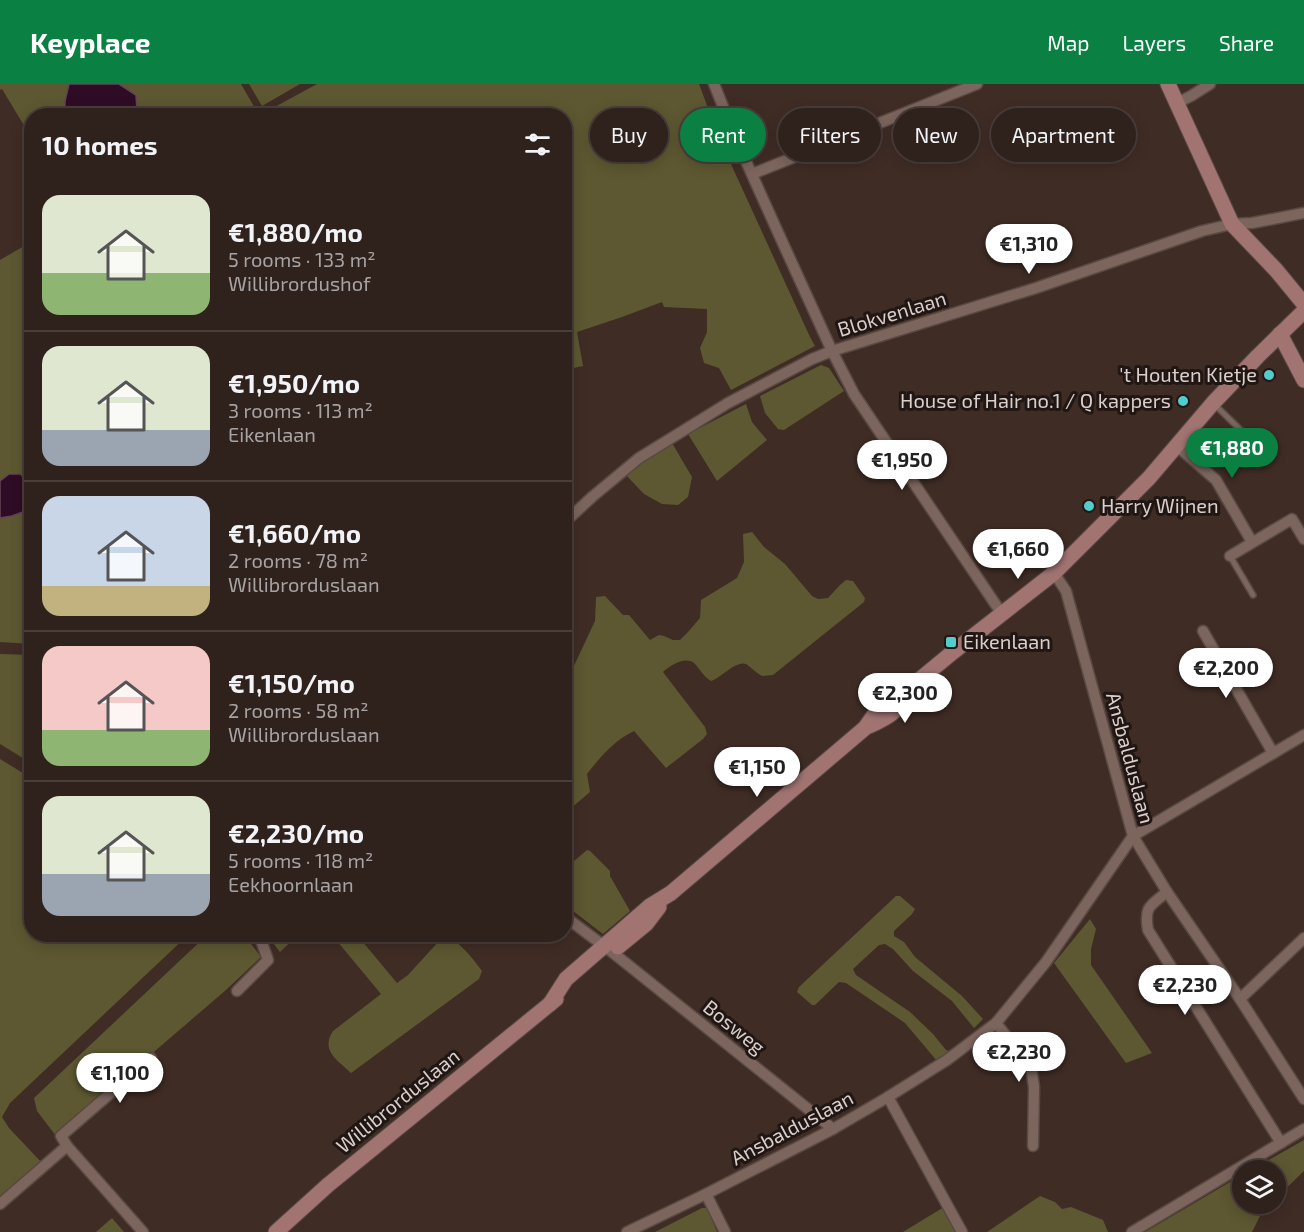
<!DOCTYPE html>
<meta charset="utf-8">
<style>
body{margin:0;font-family:"Exo 2",sans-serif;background:#3b2e29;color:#f1f3f6;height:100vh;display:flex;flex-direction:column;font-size:22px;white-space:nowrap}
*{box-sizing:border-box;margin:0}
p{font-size:20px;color:#a7a3a3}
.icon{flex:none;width:33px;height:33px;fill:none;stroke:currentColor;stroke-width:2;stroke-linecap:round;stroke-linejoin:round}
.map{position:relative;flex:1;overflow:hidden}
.drawer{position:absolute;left:24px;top:24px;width:548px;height:834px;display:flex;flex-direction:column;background:#2f211c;border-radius:24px;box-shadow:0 3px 15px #0003,0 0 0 2px #4a3e3b}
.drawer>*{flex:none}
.top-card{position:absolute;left:590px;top:24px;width:570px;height:54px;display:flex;gap:12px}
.fabs{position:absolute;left:1232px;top:1076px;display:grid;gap:12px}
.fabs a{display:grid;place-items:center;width:54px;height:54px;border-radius:50%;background:#2f211c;box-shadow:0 3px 15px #0003,0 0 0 2px #4a3e3b;font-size:30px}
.price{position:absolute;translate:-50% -51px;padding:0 14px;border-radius:21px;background:#fff;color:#222;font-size:20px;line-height:39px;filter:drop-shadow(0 2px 3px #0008)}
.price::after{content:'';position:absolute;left:50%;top:36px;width:18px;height:14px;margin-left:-9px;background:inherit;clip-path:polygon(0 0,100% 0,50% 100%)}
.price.current{background:#0b8043;color:#fff}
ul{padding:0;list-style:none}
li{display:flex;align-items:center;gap:18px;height:150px;padding:0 18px}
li+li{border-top:2px solid #4a3e3b}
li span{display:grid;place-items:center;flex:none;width:168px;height:120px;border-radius:18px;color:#555}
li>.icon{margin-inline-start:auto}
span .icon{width:72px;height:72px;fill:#fffc;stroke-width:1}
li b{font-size:26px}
h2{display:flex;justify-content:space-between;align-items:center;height:72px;padding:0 18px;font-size:26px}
.chip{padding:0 21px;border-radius:27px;background:#2f211c;box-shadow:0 3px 15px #0003,0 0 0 2px #4a3e3b;font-size:21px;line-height:54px}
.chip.current{background:#0b8043;color:#fff}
header{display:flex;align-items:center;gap:36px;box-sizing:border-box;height:84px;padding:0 30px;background:#0b8043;color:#fff}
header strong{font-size:28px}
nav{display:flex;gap:33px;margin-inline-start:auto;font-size:21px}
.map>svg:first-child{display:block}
.green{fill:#5d5831}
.water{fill:#2f0c25;stroke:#634656;stroke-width:1.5}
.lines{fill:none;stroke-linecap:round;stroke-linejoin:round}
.lane-casing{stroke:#594843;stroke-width:8}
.street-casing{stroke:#594843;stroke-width:13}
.secondary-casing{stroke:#594843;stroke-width:17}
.lane{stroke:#7b655d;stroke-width:5}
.street{stroke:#7b655d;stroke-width:10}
.secondary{stroke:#a17472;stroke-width:15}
.poi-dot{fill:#52cdcc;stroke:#201714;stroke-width:2}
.labels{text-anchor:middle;stroke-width:6;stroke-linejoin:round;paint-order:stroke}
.street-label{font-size:20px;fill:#dbceca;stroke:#201714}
.poi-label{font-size:20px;fill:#dbceca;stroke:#201714;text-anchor:end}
</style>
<header>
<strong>Keyplace</strong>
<nav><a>Map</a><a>Layers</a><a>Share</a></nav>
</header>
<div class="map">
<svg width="1304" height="1148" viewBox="0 0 1304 1148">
<rect width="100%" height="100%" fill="#3f2c25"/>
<g class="green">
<path d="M0,0H69L65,17V31L32,32L31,53L2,5L0,6Z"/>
<path d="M119,0H241L256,26L246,32L134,31L137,27Z"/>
<path d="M249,0H300L262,22Z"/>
<path d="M317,0H699L720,56L810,253L815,262L731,306L719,284L704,279L700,264L707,248V225L664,223L662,218L622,233L577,248L583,282L564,286V32L260,31Z"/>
<path d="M31,158V406L25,399L9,390L0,397V176Z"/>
<path d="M821,281L829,284L844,307L784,346L778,345L765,329L760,312Z"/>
<path d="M746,320L752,338L767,356L717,397L688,350Z"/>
<path d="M672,359L692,393L688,413L678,421L662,420L644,410L624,389Z"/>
<path d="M31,425V560L0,558V434L12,432Z"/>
<path d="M752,448L764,463L785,480L812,512L818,515L828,514L840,501L846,496L853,497L865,514L864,518L773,591L762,592C756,589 751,583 746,580C736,576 721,594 711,597C703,592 700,585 694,579C684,572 670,582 663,588L705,643L707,650L703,655L666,684L634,647C615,656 600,673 587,690L590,708L564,730V603L595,537L596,513L605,512L623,531H629L650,556L659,551L664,552L673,556H680L688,548L700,534L701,516L737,494L744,478L743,450Z"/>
<path d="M0,570L31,571V679L0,660Z"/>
<path d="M0,675L31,694L32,850L188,851L10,1019L2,1033L9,1044L43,1080L0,1117Z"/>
<path d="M587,766L590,767L610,787V792L630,827L603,850L564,820V773L567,776L574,777Z"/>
<path d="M896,812H900L915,825L912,830L894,847V852L904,858L915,873L962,912L983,935L974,944L952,917L913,887L893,865L885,860L879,861L853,885L856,891L910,928L933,950L946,966L949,967L937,977L905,939L846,899L839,898L815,921H812L797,908L799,903Z"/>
<path d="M1090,835L1096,845L1091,865V881L1152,969L1126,979L1054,879Z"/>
<path d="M207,851H246L245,852L261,873L226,906L56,1052L37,1027L34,1014Z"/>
<path d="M268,851V850L298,851L280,868L267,851Z"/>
<path d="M332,851H357L397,899L408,891L440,856L446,853C459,856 474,876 482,887L479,895L351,989C338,976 320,967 333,947L381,910Z"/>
<path d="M1304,1056V1087L1275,1115V1086H1251Z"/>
<path d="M1242,1091V1119H1271L1261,1130L1252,1148H1145Z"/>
<path d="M1040,1112L1055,1118L1062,1125L1071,1123L1103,1136L1108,1148H987Z"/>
<path d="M944,1123L958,1148H903Z"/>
<path d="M702,1124H707L717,1148H655Z"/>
<path d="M112,1134L124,1148H96Z"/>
</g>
<g class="water">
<path d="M69,0H119L136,11L137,27L134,31L103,32V30L96,26L90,31H65V17Z"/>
<path d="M9,390H21L26,399L31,406V425L12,432L0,434V397Z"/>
</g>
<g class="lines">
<defs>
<g id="lane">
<path d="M1214,320L1254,359"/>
<path d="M1230,472L1253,511"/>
</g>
<g id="street">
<path d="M714,0L736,55L776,144L832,267L854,310L1002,530"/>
<path d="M1177,19L1191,12L1210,0"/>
<path d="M752,90L977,0"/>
<path d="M1177,362L1216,396L1252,458"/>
<path d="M564,439L592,413L639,374L728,319L812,275L832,267L1036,204L1202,147L1232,140L1252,139L1304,129"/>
<path d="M1230,472L1292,435L1304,455"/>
<path d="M1203,547L1273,669"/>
<path d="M1304,651L1133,752L1167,808L1240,915L1304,1015"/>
<path d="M1167,808C1150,822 1144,822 1148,846L1281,1059"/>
<path d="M564,832L612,868L833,1045"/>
<path d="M237,907L268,876L261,856L262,850"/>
<path d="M1240,915L1304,854"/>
<path d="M996,939L1031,983L1034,1003L1033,1062"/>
<path d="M888,1013L962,1148"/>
<path d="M706,1110L725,1148"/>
<path d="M0,1120L67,1062"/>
<path d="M143,1148L67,1062L61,1052L151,974"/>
<path d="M627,1148L706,1110L833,1045L888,1013L947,976L996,939L1046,878L1133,752L1066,507L1054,489"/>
<path d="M1132,1148L1304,1045"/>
</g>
<g id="secondary">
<path d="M1168,0L1232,140L1276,186L1304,220"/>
<path d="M1280,250L1304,296"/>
<path d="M869,642C891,632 897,628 910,606"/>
<path d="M618,863L646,840L659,823"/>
<path d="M550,920L566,895L650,822L671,809L865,644L877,627L913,601L953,568L1054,489L1149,394L1213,319L1258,272L1304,227"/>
<path d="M276,1148L328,1101L556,915"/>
</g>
</defs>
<use href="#lane" class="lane-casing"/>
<use href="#street" class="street-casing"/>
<use href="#secondary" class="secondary-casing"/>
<use href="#lane" class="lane"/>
<use href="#street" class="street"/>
<use href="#secondary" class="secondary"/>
</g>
<g class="poi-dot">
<circle cx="1269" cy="291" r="6"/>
<circle cx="1183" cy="317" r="6"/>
<circle cx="1089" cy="422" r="6"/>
<rect x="945" y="552" width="12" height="12" rx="3"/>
</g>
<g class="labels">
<g class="street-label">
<text transform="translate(892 230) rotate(-17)" y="7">Blokvenlaan</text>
<text transform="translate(1130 674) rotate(75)" y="7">Ansbalduslaan</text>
<text transform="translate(734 943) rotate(39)" y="7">Bosweg</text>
<text transform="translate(398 1017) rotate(-39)" y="7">Willibrorduslaan</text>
<text transform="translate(792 1044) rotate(-28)" y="7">Ansbalduslaan</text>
</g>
<g class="poi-label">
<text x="1257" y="298">'t Houten Kietje</text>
<text x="1171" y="324">House of Hair no.1 / Q kappers</text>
<text x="1101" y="429" text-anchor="start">Harry Wijnen</text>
<text x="963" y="565" text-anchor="start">Eikenlaan</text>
</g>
</g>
</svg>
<div class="fabs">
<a><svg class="icon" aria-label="layers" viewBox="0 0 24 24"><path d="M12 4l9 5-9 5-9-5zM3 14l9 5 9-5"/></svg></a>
</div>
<b class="price" style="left:1029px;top:191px">€1,310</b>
<b class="price current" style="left:1232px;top:395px">€1,880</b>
<b class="price" style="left:902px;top:407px">€1,950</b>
<b class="price" style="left:1018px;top:496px">€1,660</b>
<b class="price" style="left:1226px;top:615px">€2,200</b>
<b class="price" style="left:905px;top:640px">€2,300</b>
<b class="price" style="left:757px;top:714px">€1,150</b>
<b class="price" style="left:1185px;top:932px">€2,230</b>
<b class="price" style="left:1019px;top:999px">€2,230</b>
<b class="price" style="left:120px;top:1020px">€1,100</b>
<div class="top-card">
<a class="chip">Buy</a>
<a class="chip current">Rent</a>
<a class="chip">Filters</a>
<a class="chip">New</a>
<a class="chip">Apartment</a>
</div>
<section class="drawer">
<h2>10 homes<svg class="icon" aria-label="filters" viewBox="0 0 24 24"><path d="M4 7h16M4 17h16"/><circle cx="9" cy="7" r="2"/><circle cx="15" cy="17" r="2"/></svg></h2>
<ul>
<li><span style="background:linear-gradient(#dfe7d0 65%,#8fb573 0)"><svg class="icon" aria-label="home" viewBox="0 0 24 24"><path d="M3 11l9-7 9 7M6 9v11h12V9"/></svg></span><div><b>€1,880/mo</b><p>5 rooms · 133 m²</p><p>Willibrordushof</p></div></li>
<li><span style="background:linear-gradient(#dfe7d0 70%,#9aa5b1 0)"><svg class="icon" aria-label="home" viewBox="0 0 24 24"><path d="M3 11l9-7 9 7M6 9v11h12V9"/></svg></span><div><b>€1,950/mo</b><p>3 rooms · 113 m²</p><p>Eikenlaan</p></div></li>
<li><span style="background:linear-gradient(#c9d6e8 75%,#c2b280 0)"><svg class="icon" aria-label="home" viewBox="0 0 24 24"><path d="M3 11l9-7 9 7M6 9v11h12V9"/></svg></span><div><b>€1,660/mo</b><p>2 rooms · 78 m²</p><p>Willibrorduslaan</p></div></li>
<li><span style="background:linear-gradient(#f6c9c9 70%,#8fb573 0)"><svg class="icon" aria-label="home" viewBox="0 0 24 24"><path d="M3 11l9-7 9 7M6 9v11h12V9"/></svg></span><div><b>€1,150/mo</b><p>2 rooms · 58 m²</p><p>Willibrorduslaan</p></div></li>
<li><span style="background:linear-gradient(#dfe7d0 65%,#9aa5b1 0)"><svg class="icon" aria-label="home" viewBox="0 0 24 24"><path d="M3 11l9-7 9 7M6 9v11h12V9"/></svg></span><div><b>€2,230/mo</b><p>5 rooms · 118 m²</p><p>Eekhoornlaan</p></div></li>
</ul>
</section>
</div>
